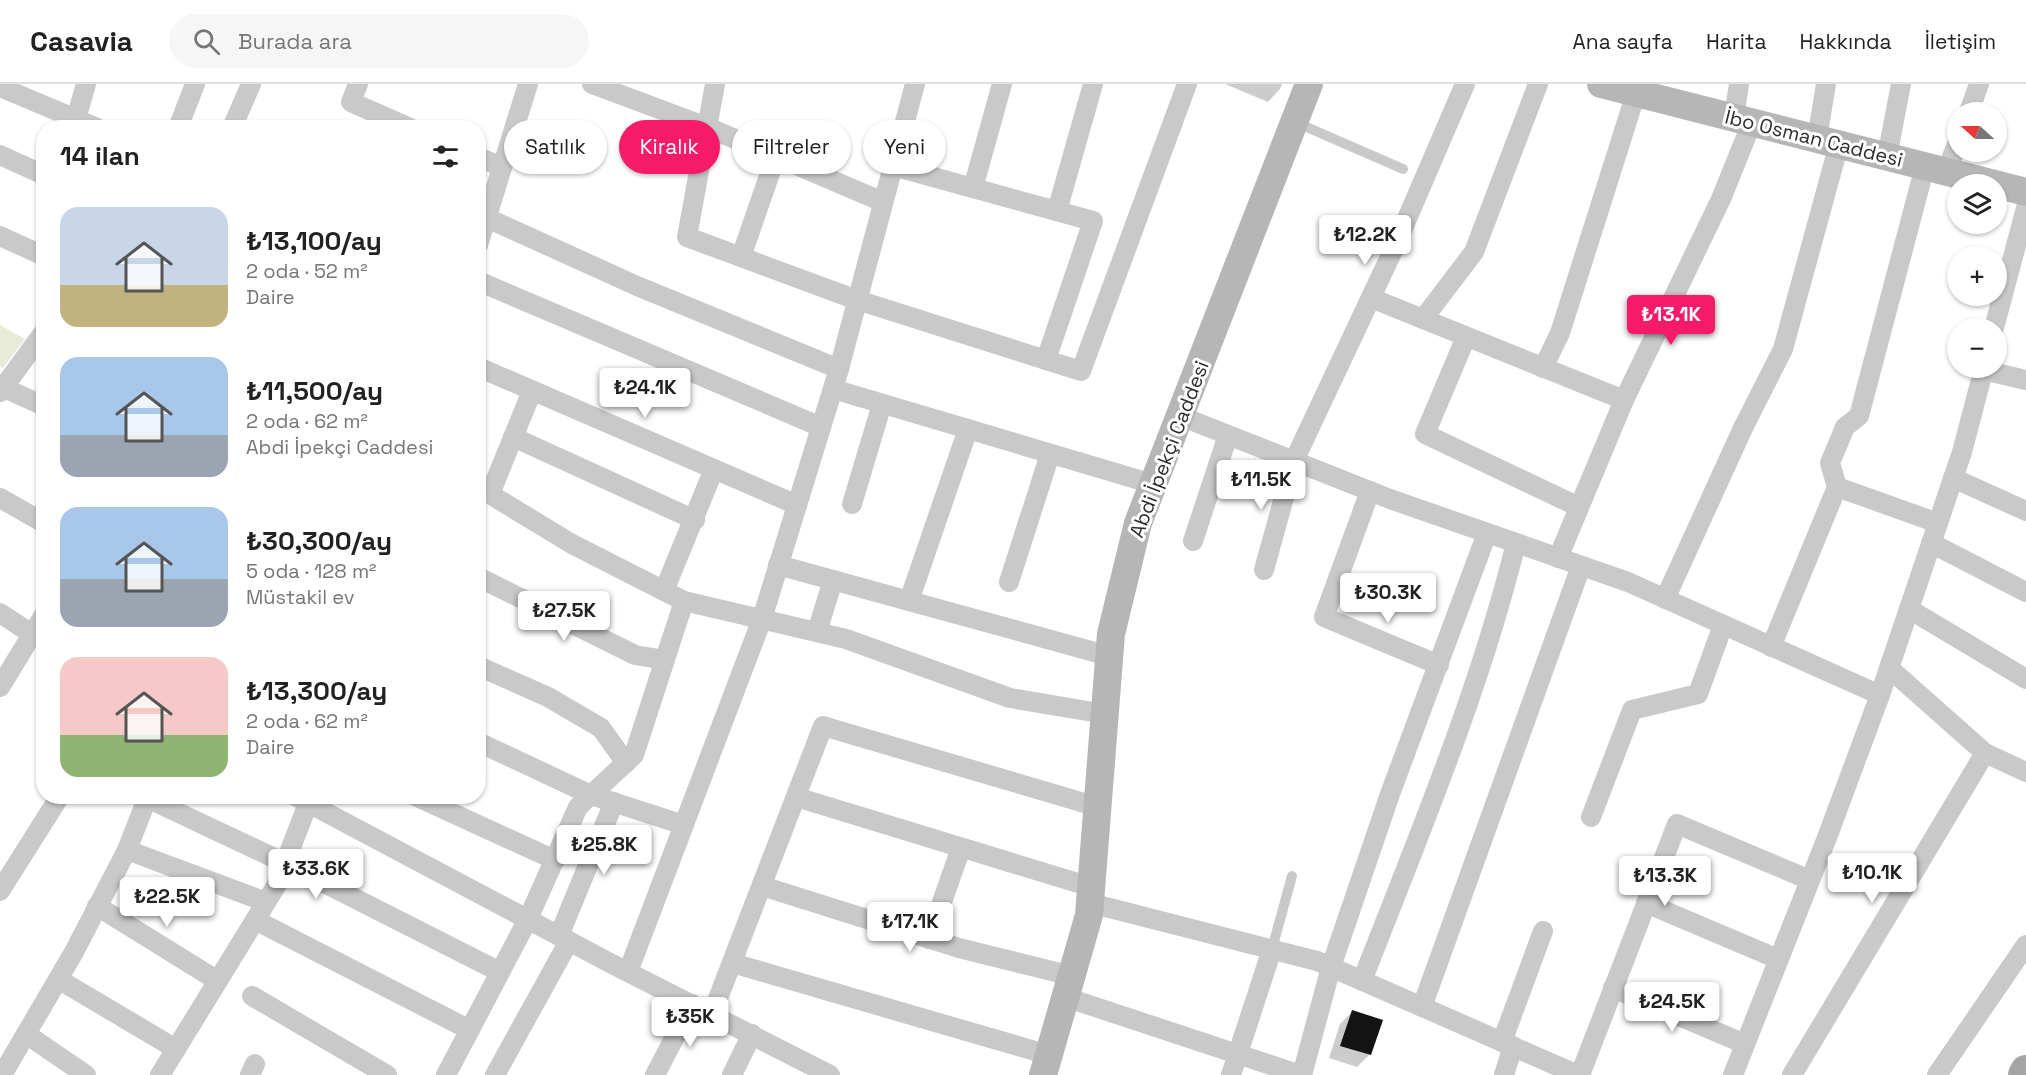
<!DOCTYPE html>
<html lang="tr">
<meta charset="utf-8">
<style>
body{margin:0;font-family:"Space Grotesk",sans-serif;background:#f6f6f6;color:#222;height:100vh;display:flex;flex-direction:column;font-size:22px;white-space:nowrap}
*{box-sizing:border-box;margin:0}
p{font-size:20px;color:#767676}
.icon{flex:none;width:33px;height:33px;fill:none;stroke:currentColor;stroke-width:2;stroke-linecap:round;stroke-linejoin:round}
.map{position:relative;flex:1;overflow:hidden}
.sheet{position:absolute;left:36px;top:36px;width:450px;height:684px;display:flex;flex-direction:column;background:#fff;border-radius:24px;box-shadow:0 2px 4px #0004}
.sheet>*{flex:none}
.top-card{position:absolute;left:504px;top:36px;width:570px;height:54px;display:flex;gap:12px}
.needle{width:39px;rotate:291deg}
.controls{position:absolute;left:1947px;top:18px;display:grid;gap:12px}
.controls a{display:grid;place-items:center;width:60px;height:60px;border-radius:50%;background:#fff;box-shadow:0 2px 4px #0004;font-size:30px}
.price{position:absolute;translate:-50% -51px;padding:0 14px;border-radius:6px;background:#fff;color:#222;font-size:20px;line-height:39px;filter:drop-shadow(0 2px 3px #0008)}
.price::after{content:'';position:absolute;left:50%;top:36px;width:18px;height:14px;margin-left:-9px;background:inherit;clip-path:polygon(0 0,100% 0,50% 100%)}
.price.on{background:#f51b68;color:#fff}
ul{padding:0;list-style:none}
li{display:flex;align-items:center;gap:18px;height:150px;padding:0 24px}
li span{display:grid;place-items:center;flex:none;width:168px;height:120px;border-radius:18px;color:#555}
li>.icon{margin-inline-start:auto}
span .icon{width:72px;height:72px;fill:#fffc;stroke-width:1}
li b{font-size:26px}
h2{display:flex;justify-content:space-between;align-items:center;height:72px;padding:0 24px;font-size:26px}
.tag{padding:0 21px;border-radius:27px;background:#fff;box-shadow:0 2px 4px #0004;font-size:21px;line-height:54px}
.tag.on{background:#f51b68;color:#fff}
header{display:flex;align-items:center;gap:36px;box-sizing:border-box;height:84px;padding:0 30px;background:#fff;border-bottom:2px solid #e0e0e0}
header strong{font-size:28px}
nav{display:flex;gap:33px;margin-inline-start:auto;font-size:21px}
.search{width:420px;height:54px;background:#f6f6f6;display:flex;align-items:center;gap:15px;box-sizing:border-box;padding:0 21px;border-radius:33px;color:#767676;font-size:22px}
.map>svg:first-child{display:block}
.green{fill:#e7ebd7}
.shadow{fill:#0003}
.building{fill:#131313}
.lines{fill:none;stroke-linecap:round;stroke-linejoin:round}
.lane{stroke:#c9c9c9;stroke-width:10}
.street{stroke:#c9c9c9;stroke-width:20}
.secondary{stroke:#b6b6b6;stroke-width:28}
.primary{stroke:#a4a4a4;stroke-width:32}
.labels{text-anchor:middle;stroke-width:6;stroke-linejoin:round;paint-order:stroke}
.street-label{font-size:20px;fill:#2c2c2c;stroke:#fff}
</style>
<header>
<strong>Casavia</strong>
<div class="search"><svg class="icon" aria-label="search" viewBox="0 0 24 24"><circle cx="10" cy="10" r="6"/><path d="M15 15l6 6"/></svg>Burada ara</div>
<nav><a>Ana sayfa</a><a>Harita</a><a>Hakkında</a><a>İletişim</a></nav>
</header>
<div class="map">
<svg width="2026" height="991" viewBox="0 0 2026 991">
<rect width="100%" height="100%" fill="#fff"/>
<path class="green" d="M0,241L25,255L3,284L0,282Z"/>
<g class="shadow">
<path d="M1225,0H1282L1280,5L1268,18Z"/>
<path d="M1352,928L1381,937L1369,971L1357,983L1329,974L1340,940Z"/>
</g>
<path class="building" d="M1352,926L1383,936L1371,971L1340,962Z"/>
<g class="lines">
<g class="lane">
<path d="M1295,38L1403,85"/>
<path d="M1272,865L1292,792"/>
</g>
<g class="street">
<path d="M86,0L76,35L97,44"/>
<path d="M358,0L351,18L410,44"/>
<path d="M592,0L707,43L883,118"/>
<path d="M715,0L687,153L857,216L1081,287L1187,0"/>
<path d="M0,3L76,35"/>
<path d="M1969,28L1979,0"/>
<path d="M1734,34L1739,0"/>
<path d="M178,44L195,0"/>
<path d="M232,44L251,0"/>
<path d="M1817,55L1826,0"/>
<path d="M0,71L44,91"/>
<path d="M478,73L502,83"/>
<path d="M1887,73L1901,0"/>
<path d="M893,82L1093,137L1046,276"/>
<path d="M1946,88L1958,58"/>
<path d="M973,104L1002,0"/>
<path d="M1057,127L1093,0"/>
<path d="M487,134L637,202L839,285"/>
<path d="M0,152L44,172"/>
<path d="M478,161L528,0"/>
<path d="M741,173L776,72"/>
<path d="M478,197L821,343"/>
<path d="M1371,214L1624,316"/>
<path d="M1423,235L1474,168L1538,0"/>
<path d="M1994,244L2026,124"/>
<path d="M1466,253L1425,350L1579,423"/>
<path d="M478,283L797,421"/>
<path d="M1543,284L1560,249L1636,9"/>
<path d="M1983,286L2026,296"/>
<path d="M0,302L44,322"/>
<path d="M833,305L1153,400"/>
<path d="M0,308L44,248"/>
<path d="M1180,332L1390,415L1628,498L1880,611L1828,751L1733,991"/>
<path d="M513,353L695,436"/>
<path d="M1953,394L2026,427"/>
<path d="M478,403L572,460L684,517L846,555L1010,614L1105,630"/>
<path d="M1837,403L1830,379L1845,343L1859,332L1925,82"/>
<path d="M1370,407L1324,533L1439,581"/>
<path d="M490,410L532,307"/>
<path d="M0,414L44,439"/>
<path d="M852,420L882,320"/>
<path d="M1193,457L1228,351"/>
<path d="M1931,459L2026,508"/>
<path d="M1558,474L1624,316L1721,115L1752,38"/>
<path d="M778,481L1109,572"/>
<path d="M1264,486L1294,377L1397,158L1465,0"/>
<path d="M478,493L635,571L665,576"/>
<path d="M1009,498L1050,370"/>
<path d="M664,507L714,385"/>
<path d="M1665,515L1743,344L1783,265L1839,60"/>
<path d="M909,517L968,345"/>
<path d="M1909,525L2026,595"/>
<path d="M0,529L32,550"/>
<path d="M817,548L833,496"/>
<path d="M1771,563L1837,403L1938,439"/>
<path d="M478,582L548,613L601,644L626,679"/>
<path d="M1889,584L1985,669L2026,688"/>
<path d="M0,603L44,531"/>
<path d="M1880,611L1962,368L1984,284"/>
<path d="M478,658L591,711L684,741"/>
<path d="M295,712L612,880L830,991"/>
<path d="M415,712L555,776"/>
<path d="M796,713L1091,803"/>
<path d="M147,714L285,779L500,888"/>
<path d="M1591,733L1632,626L1698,610L1723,541"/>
<path d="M127,766L148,712"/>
<path d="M762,802L959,864L1072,892"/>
<path d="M0,807L60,712"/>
<path d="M1090,819L1317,877L1578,991"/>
<path d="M1646,819L1778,875"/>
<path d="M97,822L218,897"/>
<path d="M255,836L470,946"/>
<path d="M559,852L614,718"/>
<path d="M929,855L961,764"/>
<path d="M732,879L1049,971"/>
<path d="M628,888L762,535L839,285L915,0"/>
<path d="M58,895L176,965"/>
<path d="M1362,897C1418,753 1479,609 1516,459"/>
<path d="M1613,904L1745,960"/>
<path d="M252,912L387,991"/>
<path d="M1065,913L1301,991"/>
<path d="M1422,923L1581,482"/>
<path d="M712,930L823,642L1098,723"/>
<path d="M26,950L86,991"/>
<path d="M1502,958L1543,847"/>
<path d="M2,991L74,868L127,766L266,818"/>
<path d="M160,991L276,802L311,712"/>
<path d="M250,991L255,980"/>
<path d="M446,991L528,835L578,723L634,671L684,517"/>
<path d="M495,991L569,857"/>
<path d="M655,991L692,920"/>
<path d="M732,991L752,950"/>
<path d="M1231,991L1272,865"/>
<path d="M1302,991L1331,883L1390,710L1487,449"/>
<path d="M1504,991L1513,962"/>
<path d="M1580,991L1677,740L1810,796"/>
<path d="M1792,991L1985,669"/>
<path d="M1937,991L2026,861"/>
</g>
<g class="secondary">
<path d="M1601,0L2026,108"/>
<path d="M1043,991L1089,831L1111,550L1138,439L1309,0"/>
</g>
<path class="primary" d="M2024,991L2026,987"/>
</g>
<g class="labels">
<g class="street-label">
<text transform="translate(1814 54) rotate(14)" y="7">İbo Osman Caddesi</text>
<text transform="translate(1169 365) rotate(-69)" y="7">Abdi İpekçi Caddesi</text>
</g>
</g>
</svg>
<div class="controls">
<a><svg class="needle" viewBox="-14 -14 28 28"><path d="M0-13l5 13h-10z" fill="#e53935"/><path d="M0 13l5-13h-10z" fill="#767676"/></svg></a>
<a><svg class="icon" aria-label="layers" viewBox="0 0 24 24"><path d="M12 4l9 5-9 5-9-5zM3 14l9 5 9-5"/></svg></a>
<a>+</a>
<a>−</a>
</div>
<b class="price" style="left:1365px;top:182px">₺12.2K</b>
<b class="price on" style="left:1671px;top:262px">₺13.1K</b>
<b class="price" style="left:645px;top:335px">₺24.1K</b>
<b class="price" style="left:1261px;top:427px">₺11.5K</b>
<b class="price" style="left:1388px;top:540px">₺30.3K</b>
<b class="price" style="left:564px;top:558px">₺27.5K</b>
<b class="price" style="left:604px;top:792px">₺25.8K</b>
<b class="price" style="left:316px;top:816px">₺33.6K</b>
<b class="price" style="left:1872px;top:820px">₺10.1K</b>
<b class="price" style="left:1665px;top:823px">₺13.3K</b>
<b class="price" style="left:167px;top:844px">₺22.5K</b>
<b class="price" style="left:910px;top:869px">₺17.1K</b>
<b class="price" style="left:1672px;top:949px">₺24.5K</b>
<b class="price" style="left:690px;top:964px">₺35K</b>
<div class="top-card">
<a class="tag">Satılık</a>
<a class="tag on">Kiralık</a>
<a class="tag">Filtreler</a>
<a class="tag">Yeni</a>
</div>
<section class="sheet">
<h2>14 ilan<svg class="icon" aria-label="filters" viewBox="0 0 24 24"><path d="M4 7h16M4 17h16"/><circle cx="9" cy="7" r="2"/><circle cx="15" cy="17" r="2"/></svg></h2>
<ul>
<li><span style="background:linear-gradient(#c9d6e8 65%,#c2b280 0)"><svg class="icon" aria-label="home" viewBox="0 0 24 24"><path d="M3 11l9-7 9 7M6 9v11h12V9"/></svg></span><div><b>₺13,100/ay</b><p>2 oda · 52 m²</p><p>Daire</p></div></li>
<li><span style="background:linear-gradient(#a9c7e8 65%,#9aa5b1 0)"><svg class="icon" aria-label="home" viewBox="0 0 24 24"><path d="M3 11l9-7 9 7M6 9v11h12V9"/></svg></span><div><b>₺11,500/ay</b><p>2 oda · 62 m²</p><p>Abdi İpekçi Caddesi</p></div></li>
<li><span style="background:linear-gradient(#a9c7e8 60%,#9aa5b1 0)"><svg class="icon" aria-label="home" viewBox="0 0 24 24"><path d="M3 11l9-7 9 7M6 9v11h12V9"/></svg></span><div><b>₺30,300/ay</b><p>5 oda · 128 m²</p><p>Müstakil ev</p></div></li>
<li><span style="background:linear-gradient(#f6c9c9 65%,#8fb573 0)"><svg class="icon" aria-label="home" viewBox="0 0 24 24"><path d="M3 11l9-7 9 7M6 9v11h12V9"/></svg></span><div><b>₺13,300/ay</b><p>2 oda · 62 m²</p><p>Daire</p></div></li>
</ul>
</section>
</div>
